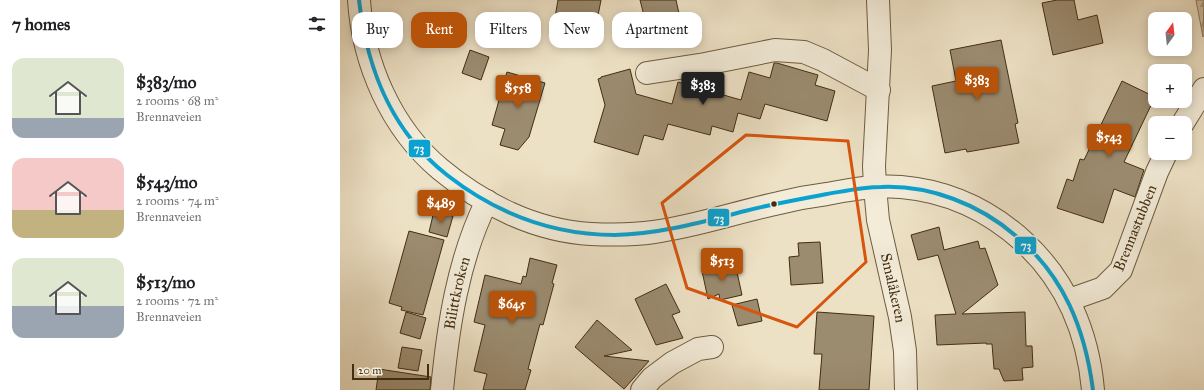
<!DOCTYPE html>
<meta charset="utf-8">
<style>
body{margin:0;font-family:"IM FELL Great Primer",serif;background:#f6f6f6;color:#202124;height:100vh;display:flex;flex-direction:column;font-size:15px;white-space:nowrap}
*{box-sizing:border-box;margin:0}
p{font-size:13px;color:#757577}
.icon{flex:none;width:22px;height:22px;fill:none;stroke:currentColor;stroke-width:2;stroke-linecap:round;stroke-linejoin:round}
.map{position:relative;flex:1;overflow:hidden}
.panel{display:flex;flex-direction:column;background:#fff;width:340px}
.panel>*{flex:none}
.hud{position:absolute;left:12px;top:12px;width:380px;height:36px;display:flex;gap:8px}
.needle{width:26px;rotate:15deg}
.buttons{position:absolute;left:808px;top:12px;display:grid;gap:8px}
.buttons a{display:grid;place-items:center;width:44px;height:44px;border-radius:8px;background:#fff;box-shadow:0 2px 10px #0003;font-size:20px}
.scale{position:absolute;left:12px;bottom:10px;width:77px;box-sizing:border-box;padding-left:4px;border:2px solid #422e12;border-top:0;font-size:11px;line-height:14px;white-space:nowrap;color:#422e12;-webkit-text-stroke:3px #f3ecd9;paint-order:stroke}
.price{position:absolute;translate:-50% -34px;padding:0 9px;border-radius:4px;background:#b45309;color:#fff;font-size:13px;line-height:26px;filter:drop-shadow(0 1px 2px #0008)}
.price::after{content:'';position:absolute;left:50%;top:24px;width:12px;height:9px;margin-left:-6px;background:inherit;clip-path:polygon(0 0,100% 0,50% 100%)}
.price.active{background:#222;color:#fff}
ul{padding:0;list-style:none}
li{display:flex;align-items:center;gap:12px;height:100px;padding:0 12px}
li span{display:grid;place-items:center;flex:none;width:112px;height:80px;border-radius:12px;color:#555}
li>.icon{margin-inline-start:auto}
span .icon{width:48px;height:48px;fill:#fffc;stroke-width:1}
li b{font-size:17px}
h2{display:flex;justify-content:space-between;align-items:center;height:48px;padding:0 12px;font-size:17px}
.tag{padding:0 14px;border-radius:12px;background:#fff;box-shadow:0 2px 10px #0003;font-size:14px;line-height:36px}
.tag.active{background:#b45309;color:#fff}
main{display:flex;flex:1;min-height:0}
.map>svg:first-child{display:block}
.forest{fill:url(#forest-firs);stroke:#89785c}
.building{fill:#9b8b6f;stroke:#422e12}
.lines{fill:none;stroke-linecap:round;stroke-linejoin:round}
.minor-casing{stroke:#6d5b3f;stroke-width:24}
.minor{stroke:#f3ecd9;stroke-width:22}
.bus-1-casing{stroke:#f3ecd9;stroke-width:7}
.bus-1{stroke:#0aa2d0;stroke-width:4}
.marked{fill:none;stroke:#d7550d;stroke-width:3;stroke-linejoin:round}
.bus-dot{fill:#422e12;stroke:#f3ecd9;stroke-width:1.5}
.labels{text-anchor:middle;stroke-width:3;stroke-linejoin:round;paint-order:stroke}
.street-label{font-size:15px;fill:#422e12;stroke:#f3ecd9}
.line-badge{stroke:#f3ecd9;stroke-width:1.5}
.badge-label{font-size:11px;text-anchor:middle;font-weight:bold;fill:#fff}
</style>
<main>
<section class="panel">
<h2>7 homes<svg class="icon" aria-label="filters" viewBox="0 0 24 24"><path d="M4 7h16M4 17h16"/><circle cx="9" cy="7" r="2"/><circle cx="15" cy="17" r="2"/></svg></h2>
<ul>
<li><span style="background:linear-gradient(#dfe7d0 75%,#9aa5b1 0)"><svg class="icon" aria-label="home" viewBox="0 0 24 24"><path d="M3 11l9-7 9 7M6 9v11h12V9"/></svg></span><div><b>$383/mo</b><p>2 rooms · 68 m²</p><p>Brennaveien</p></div></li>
<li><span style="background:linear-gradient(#f6c9c9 65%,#c2b280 0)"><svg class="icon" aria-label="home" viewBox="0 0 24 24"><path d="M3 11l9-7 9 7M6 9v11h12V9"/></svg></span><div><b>$543/mo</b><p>2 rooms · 74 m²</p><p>Brennaveien</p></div></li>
<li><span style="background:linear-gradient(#dfe7d0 60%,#9aa5b1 0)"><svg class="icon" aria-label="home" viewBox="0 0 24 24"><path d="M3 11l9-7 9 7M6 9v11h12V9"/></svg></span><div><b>$513/mo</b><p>2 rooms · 72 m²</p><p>Brennaveien</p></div></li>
</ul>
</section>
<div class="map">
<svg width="864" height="390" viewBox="0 0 864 390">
<defs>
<pattern id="forest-firs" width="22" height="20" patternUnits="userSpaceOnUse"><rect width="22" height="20" fill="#d0c3a7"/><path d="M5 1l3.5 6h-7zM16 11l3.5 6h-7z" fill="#aa9f87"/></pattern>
</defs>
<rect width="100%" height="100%" fill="#ede1c5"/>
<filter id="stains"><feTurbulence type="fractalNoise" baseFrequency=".005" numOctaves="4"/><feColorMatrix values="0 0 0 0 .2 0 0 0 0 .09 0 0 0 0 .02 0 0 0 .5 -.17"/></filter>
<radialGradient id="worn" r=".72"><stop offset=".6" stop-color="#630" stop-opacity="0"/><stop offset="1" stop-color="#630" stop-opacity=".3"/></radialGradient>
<path class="forest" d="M856,0H864L863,37Z"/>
<g class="building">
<path d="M218,0H261L255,31L235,27V28L214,23Z"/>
<path d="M300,0H336L342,27L309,35Z"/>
<path d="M717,0H734L738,20L757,15L763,43L713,55L702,3Z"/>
<path d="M661,40L678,123L675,124L679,143L627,152L626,149L605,153L592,86L616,81L610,50Z"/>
<path d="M130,50L149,57L141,80L122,73Z"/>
<path d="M434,63H437L478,75L475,85L495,91L487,121L425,104L420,119L398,113L393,132L372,126L370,135L328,124L323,140L304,135L298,155L254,142L265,105L258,79L261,78V77L290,69L296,94L332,104L338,82L401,100L409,72L430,78Z"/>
<path d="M167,72L205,83L189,137L178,150L160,145L165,129L152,125Z"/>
<path d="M782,81L815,97L784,162L804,170L795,197L774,189L763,223L717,208L727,179L733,181L740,159L744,160Z"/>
<path d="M94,211L113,216L107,237L89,232Z"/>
<path d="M599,227L604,250L638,241L640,249L645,248L658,285L622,314L685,312L686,346H692L693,367L682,368L683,380L664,381L659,369H654L652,344H646V343L597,345L595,315L616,314L598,255L578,260L571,235Z"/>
<path d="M69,231L104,240L83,315L61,310L62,307L49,303Z"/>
<path d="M480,242L483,283L451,285L449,257L459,256L458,243Z"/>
<path d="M190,258L217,265L212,283L214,284L203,325L200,324L188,369L191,370L185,390H143L147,374L134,371L145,325L134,322L145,275L181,284L183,276L186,277Z"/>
<path d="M395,263L402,295L380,300L379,294L368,299L362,271Z"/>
<path d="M326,284L340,312L332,315L343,338L316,345L295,299Z"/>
<path d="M417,299L422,321L398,326L392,305Z"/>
<path d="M66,312L86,318L80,339L60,333Z"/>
<path d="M477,312L534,316L529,390H479L482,354H474Z"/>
<path d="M257,320L292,350L264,356L309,361L284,389L235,347Z"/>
<path d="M62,347L82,350L78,371L58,368Z"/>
<path d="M39,369L91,377L90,390H36Z"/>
</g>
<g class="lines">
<defs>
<g id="minor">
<path d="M19,0C23,63 51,128 100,169C142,204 195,231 251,234C272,235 293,235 314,232C357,226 397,212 439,203C455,199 471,196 487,194C512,189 536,185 561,187C608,191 649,210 684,242C726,281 748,333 753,390"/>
<path id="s1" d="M538,0L540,50L534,166L535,187L538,220L560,317L565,351L566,390"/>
<path d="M307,73L365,64L435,50L464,52L483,60L539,90"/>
<path d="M843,123L864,89"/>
<path d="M729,300L763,288L781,270L817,172L826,153"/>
<path id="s2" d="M102,390C108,327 118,259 147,201"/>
<path d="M302,390L312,378L332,363L358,349L372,347"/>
</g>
</defs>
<use href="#minor" class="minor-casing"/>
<use href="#minor" class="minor"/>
<defs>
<path id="bus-1" d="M19,0C27,69 51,131 107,175C157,214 211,235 275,235C320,234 362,222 405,211C432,204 460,199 487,194C505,191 523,187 541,187C590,185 639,204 676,236C724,276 745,329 753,390"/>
</defs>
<use href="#bus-1" class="bus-1-casing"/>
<use href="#bus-1" class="bus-1"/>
</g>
<path class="marked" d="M406,135L508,141L526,262L457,327L347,288L322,203Z"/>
<circle class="bus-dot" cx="434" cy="204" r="3.5"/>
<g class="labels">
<g class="street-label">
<text transform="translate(795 228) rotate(-68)" y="5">Brennastubben</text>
<text dy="5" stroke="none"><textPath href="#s1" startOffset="290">Smalåkeren</textPath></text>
<text dy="5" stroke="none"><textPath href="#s2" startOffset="98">Bilittkroken</textPath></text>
</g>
</g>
<g class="line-badge">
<rect x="68" y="139" width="23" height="19" rx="4" fill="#0aa2d0"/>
<rect x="367" y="208" width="23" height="19" rx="4" fill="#0aa2d0"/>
<rect x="674" y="236" width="23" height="19" rx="4" fill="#0aa2d0"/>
</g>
<g class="badge-label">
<text x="79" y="152">73</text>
<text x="379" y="222">73</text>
<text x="686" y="249">73</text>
</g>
<rect width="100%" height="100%" filter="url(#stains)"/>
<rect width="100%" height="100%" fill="url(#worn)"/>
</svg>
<div class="buttons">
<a><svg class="needle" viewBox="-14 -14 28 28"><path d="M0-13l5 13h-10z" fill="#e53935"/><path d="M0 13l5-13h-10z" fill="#757577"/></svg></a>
<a>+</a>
<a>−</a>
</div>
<div class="scale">20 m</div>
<b class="price" style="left:637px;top:101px">$383</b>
<b class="price active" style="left:363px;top:106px">$383</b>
<b class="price" style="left:178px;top:109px">$558</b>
<b class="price" style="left:769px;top:158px">$543</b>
<b class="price" style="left:101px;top:224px">$489</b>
<b class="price" style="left:382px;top:282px">$513</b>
<b class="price" style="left:172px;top:325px">$645</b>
<div class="hud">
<a class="tag">Buy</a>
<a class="tag active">Rent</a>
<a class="tag">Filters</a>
<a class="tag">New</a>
<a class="tag">Apartment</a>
</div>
</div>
</main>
